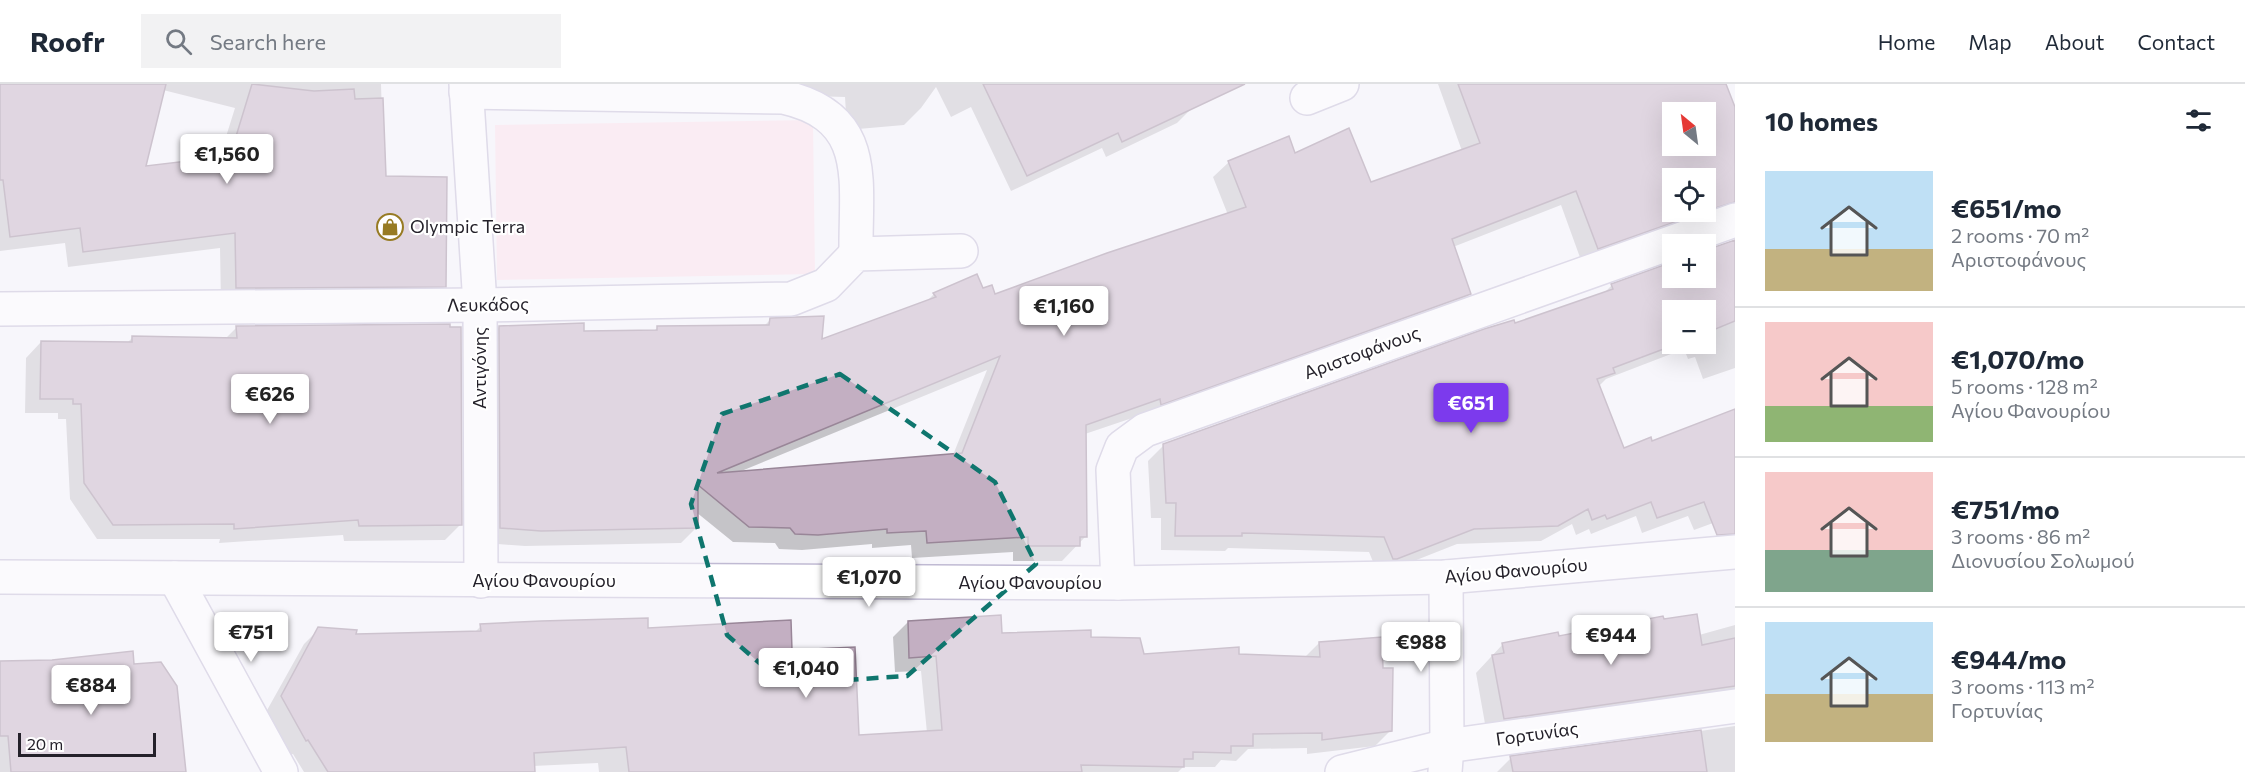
<!DOCTYPE html>
<meta charset="utf-8">
<style>
body{margin:0;font-family:Commissioner,sans-serif;background:#f2f2f3;color:#1f2937;height:100vh;display:flex;flex-direction:column;font-size:22px;white-space:nowrap}
*{box-sizing:border-box;margin:0}
p{font-size:20px;color:#747a83}
.icon{flex:none;width:33px;height:33px;fill:none;stroke:currentColor;stroke-width:2;stroke-linecap:round;stroke-linejoin:round}
.map{position:relative;flex:1;overflow:hidden}
.drawer{display:flex;flex-direction:column;background:#fff;width:510px}
.drawer>*{flex:none}
.needle{width:39px;rotate:331deg}
.buttons{position:absolute;left:1662px;top:18px;display:grid;gap:12px}
.buttons a{display:grid;place-items:center;width:54px;height:54px;border-radius:0px;background:#fff;box-shadow:0 6px 24px #0002;font-size:30px}
.scale{position:absolute;left:18px;bottom:15px;width:138px;box-sizing:border-box;padding-left:6px;border:3px solid #24212a;border-top:0;font-size:16px;line-height:21px;white-space:nowrap;color:#24212a;-webkit-text-stroke:4px #fff;paint-order:stroke}
.price{position:absolute;translate:-50% -51px;padding:0 14px;border-radius:6px;background:#fff;color:#222;font-size:20px;line-height:39px;filter:drop-shadow(0 2px 3px #0008)}
.price::after{content:'';position:absolute;left:50%;top:36px;width:18px;height:14px;margin-left:-9px;background:inherit;clip-path:polygon(0 0,100% 0,50% 100%)}
.price.on{background:#7c3aed;color:#fff}
ul{padding:0;list-style:none}
li{display:flex;align-items:center;gap:18px;height:150px;padding:0 30px}
li+li{border-top:2px solid #e0e1e3}
li span{display:grid;place-items:center;flex:none;width:168px;height:120px;border-radius:0px;color:#555}
li>.icon{margin-inline-start:auto}
span .icon{width:72px;height:72px;fill:#fffc;stroke-width:1}
li b{font-size:26px}
h2{display:flex;justify-content:space-between;align-items:center;height:72px;padding:0 30px;font-size:26px}
header{display:flex;align-items:center;gap:36px;box-sizing:border-box;height:84px;padding:0 30px;background:#fff;border-bottom:2px solid #e0e1e3}
header strong{font-size:28px}
nav{display:flex;gap:33px;margin-inline-start:auto;font-size:21px}
.search{width:420px;height:54px;background:#f2f2f3;display:flex;align-items:center;gap:15px;box-sizing:border-box;padding:0 21px;border-radius:0px;color:#747a83;font-size:22px}
main{display:flex;flex:1;min-height:0}
.map>svg:first-child{display:block}
.green{fill:#fde1e9}
.shadow{fill:#0003;fill-rule:evenodd}
.building{fill:#c3afc2;stroke:#998698;stroke-width:1.5;fill-rule:evenodd}
.lines{fill:none;stroke-linecap:round;stroke-linejoin:round}
.pedestrian-casing{stroke:#c0bad3;stroke-width:36}
.minor-casing{stroke:#c0bad3;stroke-width:36}
.tertiary-casing{stroke:#c0bad3;stroke-width:36}
.pedestrian{stroke:#fff;stroke-width:33}
.minor{stroke:#fff;stroke-width:33}
.tertiary{stroke:#fff;stroke-width:33}
.marked{fill:none;stroke:#0f766e;stroke-width:4.5;stroke-dasharray:12 8;stroke-linejoin:round}
.labels{text-anchor:middle;stroke-width:4.5;stroke-linejoin:round;paint-order:stroke}
.poi-label{font-size:18px;fill:#24212a;stroke:#fff;text-anchor:start}
.street-label{font-size:18px;fill:#24212a;stroke:#fff}
</style>
<header>
<strong>Roofr</strong>
<div class="search"><svg class="icon" aria-label="search" viewBox="0 0 24 24"><circle cx="10" cy="10" r="6"/><path d="M15 15l6 6"/></svg>Search here</div>
<nav><a>Home</a><a>Map</a><a>About</a><a>Contact</a></nav>
</header>
<main>
<div class="map">
<svg width="1735" height="688" viewBox="0 0 1735 688">
<rect width="100%" height="100%" fill="#f7f6fb"/>
<path class="green" d="M813,36L815,190L497,196L495,41Z"/>
<g class="shadow">
<path d="M36,0H381L384,94L445,202L429,218L221,219L220,164L68,183L65,159L0,167V4ZM163,6L235,24L219,75L144,84Z"/>
<path d="M613,0H1183L1193,23L1177,39L1106,73L1102,64L1011,107L971,23L951,33L936,3L921,24L904,41L847,46L845,13L614,7Z"/>
<path d="M1438,0H1675L1685,28H1672V62H1706V30L1732,20L1735,27V142L1582,179L1561,121L1453,163L1470,210L1454,225L1085,350L1086,452L1062,477H1013V468L912,474L911,461L872,464V460L802,466L779,465L775,459L733,458L696,428V444L681,459L525,462L485,459L484,259L499,243L582,248H653L658,243L764,242L770,236L821,257L926,218L934,210L982,205L994,212L1228,131L1213,93L1229,78L1294,71L1370,100L1462,67ZM1672,94H1706V128H1672ZM987,286L953,371L739,388Z"/>
<path d="M1735,157V284L1703,295L1695,273L1688,275L1684,265L1606,295L1598,303L1623,366L1652,359L1735,327V431L1694,446L1688,432L1642,449L1636,432L1591,450L1589,445L1576,451L1572,440L1541,457L1457,460L1381,490H1378L1369,468L1228,464L1225,467L1161,466V434H1151L1148,377L1164,361L1603,210L1612,201L1672,180V194H1706V168ZM1672,226H1706V260H1672Z"/>
<path d="M237,243L461,440L445,456L344,457L343,451L219,459L220,455H97L70,415L66,335H58V329H25L26,274L41,258L126,260L132,254L225,255Z"/>
<path d="M1662,537L1699,551L1735,541V631L1487,651L1476,589L1503,560Z"/>
<path d="M908,538L1001,550L1090,554L1143,572L1304,574L1319,559L1382,586L1390,647L1375,662L1307,670V664L1248,665L1236,677L1221,676L1215,683H1183L1178,688H599L598,679L533,682L534,688H304L293,670L290,671L266,628L304,560L319,545L355,552L474,549L481,542L647,546L791,568L858,653L927,649L921,587L895,588L893,553Z"/>
<path d="M0,578L133,582L184,688H0Z"/>
<path d="M1735,642V688H1497L1511,674Z"/>
</g>
<g class="building">
<path d="M0,0H166L146,82L230,72L252,0L314,7L354,5L355,15L383,14L386,92L447,93L446,203L236,204L235,149L83,168L80,144L10,153L3,96H0Z"/>
<path d="M983,0H1245L1122,58L1118,49L1027,92Z"/>
<path d="M1458,0H1726L1735,23V118L1706,127V94H1672V128H1703L1598,165L1576,107L1452,155L1471,210L1161,321L1160,315L1086,341L1087,453H1080V462H1028V453L927,459L926,447L887,449V445L818,451L795,450L790,444L749,443L698,401V444L541,447L500,444L499,242L584,239V247L657,246V242L769,241L770,234L824,232L822,255L936,213L933,209L977,190L983,204L992,201L995,210L1107,169L1246,123L1228,77L1289,52L1295,69L1349,44L1371,98L1480,59ZM1672,28H1706V62H1672ZM1000,272L962,369L717,389Z"/>
<path d="M1735,156V237L1706,249V226H1672V260H1677L1613,284L1615,289L1597,295L1624,364L1651,353L1652,357L1735,325V450L1717,451L1704,418L1657,434L1651,418L1607,435L1605,431L1592,436L1588,425L1558,442L1474,445L1397,475H1393L1384,453L1242,449V452H1175L1176,419H1166L1163,360L1484,245L1514,236L1515,239L1613,205L1611,200L1672,178V194H1706V166Z"/>
<path d="M450,240V243H461L462,441L359,442L358,436L234,445V440L113,441L84,399L81,320H73V315H40L41,257L132,258V252L237,254L236,242Z"/>
<path d="M1697,530L1702,561L1735,554V602L1504,635L1492,571L1504,569L1502,559L1558,548L1559,552L1663,532L1664,535Z"/>
<path d="M1001,531L1002,549L1091,546V553L1140,554L1144,570L1239,563V570L1320,573L1319,558L1382,553L1383,584H1393L1392,647L1322,656V649L1253,650V662H1231V669L1193,668V675H1184V683L1081,681L1082,688H629L626,663L534,669L535,688H328L308,656L306,657L281,612L318,543L357,546L356,550L481,547L480,540L541,537L648,534V544L791,536L792,566L855,563L859,651L942,646L936,572L909,574L908,537Z"/>
<path d="M133,567L134,580L161,578L177,602L186,688H11L8,652H0V577L52,576Z"/>
<path d="M1701,646L1707,688H1513L1510,672Z"/>
</g>
<g class="lines">
<defs>
<path id="pedestrian" d="M1342,688L1447,662L1735,622"/>
<g id="minor">
<path d="M466,0L480,221L481,497"/>
<path d="M466,8L783,13C872,33 855,97 856,170"/>
<path d="M1307,14L1342,0"/>
<path d="M0,225L480,221L791,215L826,201L856,170L961,167"/>
<path d="M175,494L281,688"/>
<path d="M1118,499L1113,386L1122,363L1145,346L1735,136"/>
<path d="M1445,688L1447,662L1446,493"/>
</g>
<path id="tertiary" d="M0,493L1118,499L1446,493L1735,468"/>
</defs>
<use href="#pedestrian" class="pedestrian-casing"/>
<use href="#minor" class="minor-casing"/>
<use href="#tertiary" class="tertiary-casing"/>
<use href="#pedestrian" class="pedestrian"/>
<use href="#minor" class="minor"/>
<use href="#tertiary" class="tertiary"/>
</g>
<path d="M0 0H1735V688H0ZM840,290L995,398L1036,480L907,592L784,600L727,551L691,420L722,330Z" fill="#f7f6fb" fill-opacity=".55" fill-rule="evenodd"/>
<path class="marked" d="M840,290L995,398L1036,480L907,592L784,600L727,551L691,420L722,330Z"/>
<defs>
<symbol id="shop-ring" viewBox="-11 -11 22 22"><circle r="9.5" fill="#fff" stroke="#977b23" stroke-width="1.5"/><path d="M-5-2.5h2.3a2.7 3.5 0 0 1 5.4 0H5L5.5 6h-11ZM-1.5-2.5h3a1.5 2.3 0 0 0-3 0Z" fill="#977b23"/></symbol>
</defs>
<g fill-rule="evenodd">
<use href="#shop-ring" x="375" y="128" width="30" height="30"/>
</g>
<g class="labels">
<g class="poi-label">
<text x="410" y="149">Olympic Terra</text>
</g>
<g class="street-label">
<text transform="translate(488 221) rotate(-1)" y="6">Λευκάδος</text>
<text transform="translate(1362 269) rotate(-20)" y="6">Αριστοφάνους</text>
<text transform="translate(480 284) rotate(-90)" y="6">Αντιγόνης</text>
<text transform="translate(1516 487) rotate(-5)" y="6">Αγίου Φανουρίου</text>
<text x="544" y="503">Αγίου Φανουρίου</text>
<text x="1030" y="505">Αγίου Φανουρίου</text>
<text transform="translate(1537 650) rotate(-8)" y="6">Γορτυνίας</text>
</g>
</g>
</svg>
<div class="buttons">
<a><svg class="needle" viewBox="-14 -14 28 28"><path d="M0-13l5 13h-10z" fill="#e53935"/><path d="M0 13l5-13h-10z" fill="#747a83"/></svg></a>
<a><svg class="icon" aria-label="locate" viewBox="0 0 24 24"><circle cx="12" cy="12" r="6"/><path d="M12 2v4M12 18v4M2 12h4M18 12h4"/></svg></a>
<a>+</a>
<a>−</a>
</div>
<div class="scale">20 m</div>
<b class="price" style="left:227px;top:101px">€1,560</b>
<b class="price" style="left:1064px;top:253px">€1,160</b>
<b class="price" style="left:270px;top:341px">€626</b>
<b class="price on" style="left:1471px;top:350px">€651</b>
<b class="price" style="left:869px;top:524px">€1,070</b>
<b class="price" style="left:251px;top:579px">€751</b>
<b class="price" style="left:1611px;top:582px">€944</b>
<b class="price" style="left:1421px;top:589px">€988</b>
<b class="price" style="left:806px;top:615px">€1,040</b>
<b class="price" style="left:91px;top:632px">€884</b>
</div>
<section class="drawer">
<h2>10 homes<svg class="icon" aria-label="filters" viewBox="0 0 24 24"><path d="M4 7h16M4 17h16"/><circle cx="9" cy="7" r="2"/><circle cx="15" cy="17" r="2"/></svg></h2>
<ul>
<li><span style="background:linear-gradient(#bfe0f5 65%,#c2b280 0)"><svg class="icon" aria-label="home" viewBox="0 0 24 24"><path d="M3 11l9-7 9 7M6 9v11h12V9"/></svg></span><div><b>€651/mo</b><p>2 rooms · 70 m²</p><p>Αριστοφάνους</p></div></li>
<li><span style="background:linear-gradient(#f6c9c9 70%,#8fb573 0)"><svg class="icon" aria-label="home" viewBox="0 0 24 24"><path d="M3 11l9-7 9 7M6 9v11h12V9"/></svg></span><div><b>€1,070/mo</b><p>5 rooms · 128 m²</p><p>Αγίου Φανουρίου</p></div></li>
<li><span style="background:linear-gradient(#f6c9c9 65%,#7fa58c 0)"><svg class="icon" aria-label="home" viewBox="0 0 24 24"><path d="M3 11l9-7 9 7M6 9v11h12V9"/></svg></span><div><b>€751/mo</b><p>3 rooms · 86 m²</p><p>Διονυσίου Σολωμού</p></div></li>
<li><span style="background:linear-gradient(#bfe0f5 60%,#c2b280 0)"><svg class="icon" aria-label="home" viewBox="0 0 24 24"><path d="M3 11l9-7 9 7M6 9v11h12V9"/></svg></span><div><b>€944/mo</b><p>3 rooms · 113 m²</p><p>Γορτυνίας</p></div></li>
</ul>
</section>
</main>
